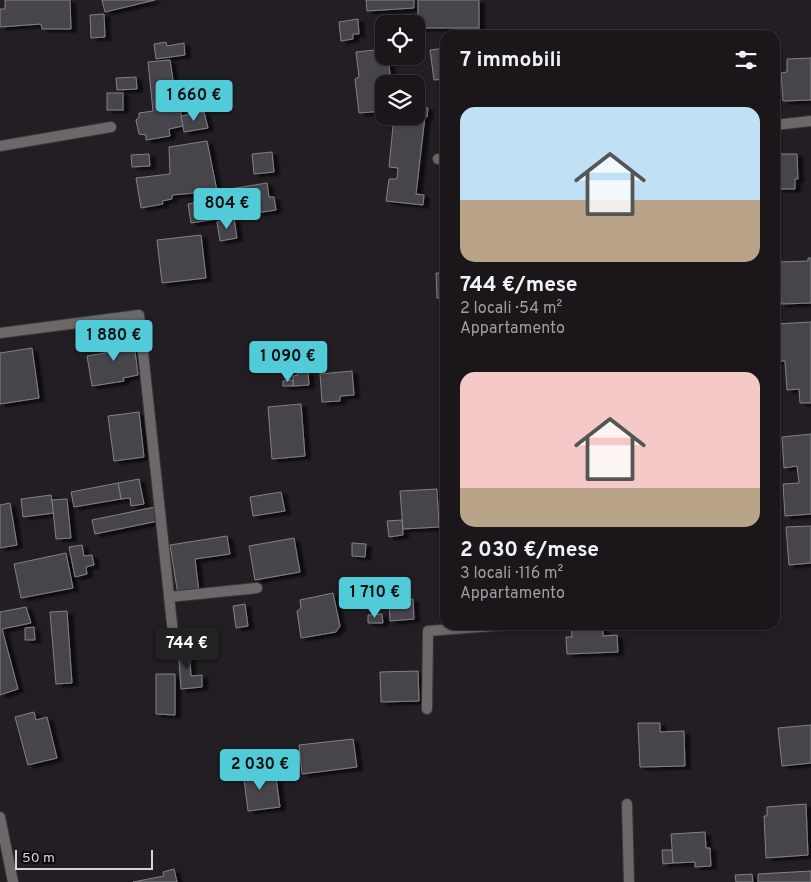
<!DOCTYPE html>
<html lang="it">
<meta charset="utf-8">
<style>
body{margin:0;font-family:Overpass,sans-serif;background:#272327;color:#f1f3f6;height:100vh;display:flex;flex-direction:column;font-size:19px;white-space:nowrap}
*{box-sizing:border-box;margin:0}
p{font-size:16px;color:#9f9fa2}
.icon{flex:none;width:28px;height:28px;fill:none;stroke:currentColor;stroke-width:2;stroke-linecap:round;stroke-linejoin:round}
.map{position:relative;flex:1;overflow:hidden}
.details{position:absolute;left:440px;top:30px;width:340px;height:600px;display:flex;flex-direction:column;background:#1a161a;border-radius:15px;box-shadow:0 1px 4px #0004,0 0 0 1px #383539}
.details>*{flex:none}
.tools{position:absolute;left:375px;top:15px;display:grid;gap:10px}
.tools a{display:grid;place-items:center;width:50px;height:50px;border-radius:10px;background:#1a161a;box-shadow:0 1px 4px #0004,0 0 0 1px #383539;font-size:25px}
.scale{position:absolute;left:15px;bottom:12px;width:138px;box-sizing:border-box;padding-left:5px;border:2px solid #d8d5d9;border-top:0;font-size:14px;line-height:18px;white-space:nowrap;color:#d8d5d9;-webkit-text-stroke:4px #0b090b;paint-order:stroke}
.price{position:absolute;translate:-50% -42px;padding:0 11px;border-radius:5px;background:#52cbd9;color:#111;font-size:16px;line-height:32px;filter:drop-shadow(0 1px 2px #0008)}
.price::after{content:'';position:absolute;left:50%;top:30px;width:15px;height:11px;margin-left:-8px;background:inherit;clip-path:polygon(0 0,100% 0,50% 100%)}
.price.active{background:#222;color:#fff}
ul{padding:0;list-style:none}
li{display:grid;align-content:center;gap:10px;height:265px;padding:0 20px}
li span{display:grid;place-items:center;height:155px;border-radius:15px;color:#555}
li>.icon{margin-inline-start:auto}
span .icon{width:90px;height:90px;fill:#fffc;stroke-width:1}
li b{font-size:21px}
h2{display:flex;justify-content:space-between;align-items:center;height:60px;padding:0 20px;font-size:21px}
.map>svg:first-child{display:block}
.building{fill:#46444b;stroke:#838088;filter:url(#shadow)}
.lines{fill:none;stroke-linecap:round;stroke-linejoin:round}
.lane-casing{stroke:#3b383c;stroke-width:12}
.street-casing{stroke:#3b383c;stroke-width:12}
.lane{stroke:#6c686a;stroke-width:10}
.street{stroke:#6c686a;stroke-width:10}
</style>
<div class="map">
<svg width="811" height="882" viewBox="0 0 811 882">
<defs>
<filter id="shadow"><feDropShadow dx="5.5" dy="3" stdDeviation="1" flood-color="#0009"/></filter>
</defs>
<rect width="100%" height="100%" fill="#221e23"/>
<g class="building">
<path d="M5,0H70L71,29H42L41,24L0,27V9H5Z"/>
<path d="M102,0H155L105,12Z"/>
<path d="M366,0H414V8L367,11Z"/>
<rect x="418" y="0" width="61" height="28"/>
<path d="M104,14L105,37L91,38L90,15Z"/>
<path d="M358,19L359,34H353V39L341,41L339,22Z"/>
<path d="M166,42L167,46L184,43L185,55L156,59L154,44Z"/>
<path d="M445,48V79L434,80L430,50Z"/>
<path d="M384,49V56H388L391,83L384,84V111L359,113L355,79L359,77L356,52Z"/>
<path d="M811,58V100L783,101L781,73L787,72V59Z"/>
<path d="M170,60L174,87L169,88L171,98L178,97L183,126L169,129L170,136L146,140V135L139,134L136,120L139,117V113L153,111L148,62Z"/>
<path d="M136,77L137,89L117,90L116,78Z"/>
<rect x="107" y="93" width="16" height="17"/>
<path d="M201,99L203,110L189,113L187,102Z"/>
<path d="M416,107L428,108L427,117L425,116L416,194L424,195L423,205L386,201L389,179H397L398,168L389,167L394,116H416Z"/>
<path d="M442,110H445V150H441Z"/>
<path d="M204,112L208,128L184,132L181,116Z"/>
<path d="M207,141L217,191L172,195V199L162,201L163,204L141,208L136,178L170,174L169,147Z"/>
<path d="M272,152L274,172L254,174L252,154Z"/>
<path d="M149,154L150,166L132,167L131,155Z"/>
<path d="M775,154H797L798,179H795V189H775Z"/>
<path d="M267,183L269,197H274L276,210L191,223L188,204L218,199L217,191Z"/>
<path d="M442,191H445V207H440Z"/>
<path d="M234,218L237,238L220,241L217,222Z"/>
<path d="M201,235L206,278L162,283L157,240Z"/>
<path d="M444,253H445V298H437L436,273H445Z"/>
<path d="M808,258H811V303L781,304L779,262L808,261Z"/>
<path d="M811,322V403H800L799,389L787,390L785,361H775V324Z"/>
<path d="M94,325L97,347L82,349L78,327Z"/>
<path d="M133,335L138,375L123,378L124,381L92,386L87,356L106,353L104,339Z"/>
<path d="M32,348L39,398L0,404V353Z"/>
<path d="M352,371L354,395L340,396V401L322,402L320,374Z"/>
<path d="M297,372H308L309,385L293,386V376L298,375Z"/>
<path d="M293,380V386H283V381Z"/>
<path d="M301,404L305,456L272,459L268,407Z"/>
<path d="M139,412L144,457L114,461L108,416Z"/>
<path d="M811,434V514L785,516L783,484L799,483L797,466L784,468L782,437Z"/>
<path d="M139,479L144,504L131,506L130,498L121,499L118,483Z"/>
<path d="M118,483L121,499L74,507L71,492Z"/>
<path d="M437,489L439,527L403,529L400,491Z"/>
<path d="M281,492L285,511L253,516L250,497Z"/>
<path d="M51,495L54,513L23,517L21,499Z"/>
<path d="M67,499L71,538L56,539L52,500Z"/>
<path d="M10,503L17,545L0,548V505Z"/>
<path d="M155,507L158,521L95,534L92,520Z"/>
<path d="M402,520L403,535L389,537L387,521Z"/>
<path d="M811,526V563L789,565L786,527Z"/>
<path d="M227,536L230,554L195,559L199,592L178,595L170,545Z"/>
<path d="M294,538L300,572L255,580L249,546Z"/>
<path d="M352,543L366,544L365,557L352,556Z"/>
<path d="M82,545L84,556L92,555L94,565L86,567L87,574L75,577L69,547Z"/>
<path d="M66,553L73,588L21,598L14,564Z"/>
<path d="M333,593L340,626L336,632L301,638L297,611L301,608L300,600Z"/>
<path d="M413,599L414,619L390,621L389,600Z"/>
<path d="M245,604L248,626L236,628L233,606Z"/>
<path d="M26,607L31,623L2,629L18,689L0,695V612Z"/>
<path d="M67,611L72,683L56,684L50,612Z"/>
<path d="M382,614L383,623H368V615Z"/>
<path d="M571,625H603V636L617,635L618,652L567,654L566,637H572Z"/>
<path d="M34,627L35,640H25V628Z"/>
<path d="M189,646L191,676L202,675V687L181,689L178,647Z"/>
<path d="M418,671L419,701L381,702L380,672Z"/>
<path d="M156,674H175V715L156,714Z"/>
<path d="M34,712L36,720L47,717L57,758L28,765L15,717Z"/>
<path d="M638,723H660V732L684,731L685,766L640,767Z"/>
<path d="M811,725V763L782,766L778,728Z"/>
<path d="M353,739L357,767L302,774L299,745Z"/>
<path d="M261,769L262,780L276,778L280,807L248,811L243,771Z"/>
<path d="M806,804L808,855L766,858L764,816H767V807Z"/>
<path d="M705,832L706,848H710L711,866L695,867V862L673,863L671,834Z"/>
<path d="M662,850H672L673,863L663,864Z"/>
<path d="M174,869L177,882H133L164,876L163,872Z"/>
<path d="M811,871V882H758V874Z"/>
<path d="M752,874L753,882H736L735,875Z"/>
</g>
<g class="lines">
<defs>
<g id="lane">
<path d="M775,125L811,121"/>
<path d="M0,146L111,127"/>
<path d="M438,159H445"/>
<path d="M0,333L139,315L175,652"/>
<path d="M169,597L257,588"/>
<path d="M427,709L428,631L505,625"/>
<path d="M627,804L629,882"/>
</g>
<path id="street" d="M0,817L13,882"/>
</defs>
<use href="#lane" class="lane-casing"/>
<use href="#street" class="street-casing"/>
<use href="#lane" class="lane"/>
<use href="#street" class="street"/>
</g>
</svg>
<div class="tools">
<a><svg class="icon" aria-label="locate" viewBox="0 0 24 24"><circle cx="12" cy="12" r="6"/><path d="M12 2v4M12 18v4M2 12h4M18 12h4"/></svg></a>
<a><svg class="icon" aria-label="layers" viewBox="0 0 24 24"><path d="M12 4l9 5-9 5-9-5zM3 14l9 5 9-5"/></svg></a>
</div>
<div class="scale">50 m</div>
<b class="price" style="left:194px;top:122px">1 660 €</b>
<b class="price" style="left:227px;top:230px">804 €</b>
<b class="price" style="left:114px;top:362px">1 880 €</b>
<b class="price" style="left:288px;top:383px">1 090 €</b>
<b class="price" style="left:375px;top:619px">1 710 €</b>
<b class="price active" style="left:187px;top:670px">744 €</b>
<b class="price" style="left:260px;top:791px">2 030 €</b>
<section class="details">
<h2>7 immobili<svg class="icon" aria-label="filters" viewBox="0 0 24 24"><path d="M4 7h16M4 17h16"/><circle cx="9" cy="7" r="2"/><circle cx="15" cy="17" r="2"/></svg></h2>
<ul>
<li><span style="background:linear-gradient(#bfe0f5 60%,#b9a48a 0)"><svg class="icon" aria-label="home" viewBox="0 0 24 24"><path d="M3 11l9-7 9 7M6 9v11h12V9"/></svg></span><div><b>744 €/mese</b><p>2 locali · 54 m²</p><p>Appartamento</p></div></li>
<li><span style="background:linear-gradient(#f6c9c9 75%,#b9a48a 0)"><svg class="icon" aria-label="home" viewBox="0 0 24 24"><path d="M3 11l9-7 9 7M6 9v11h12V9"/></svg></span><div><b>2 030 €/mese</b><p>3 locali · 116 m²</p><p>Appartamento</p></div></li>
</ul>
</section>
</div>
